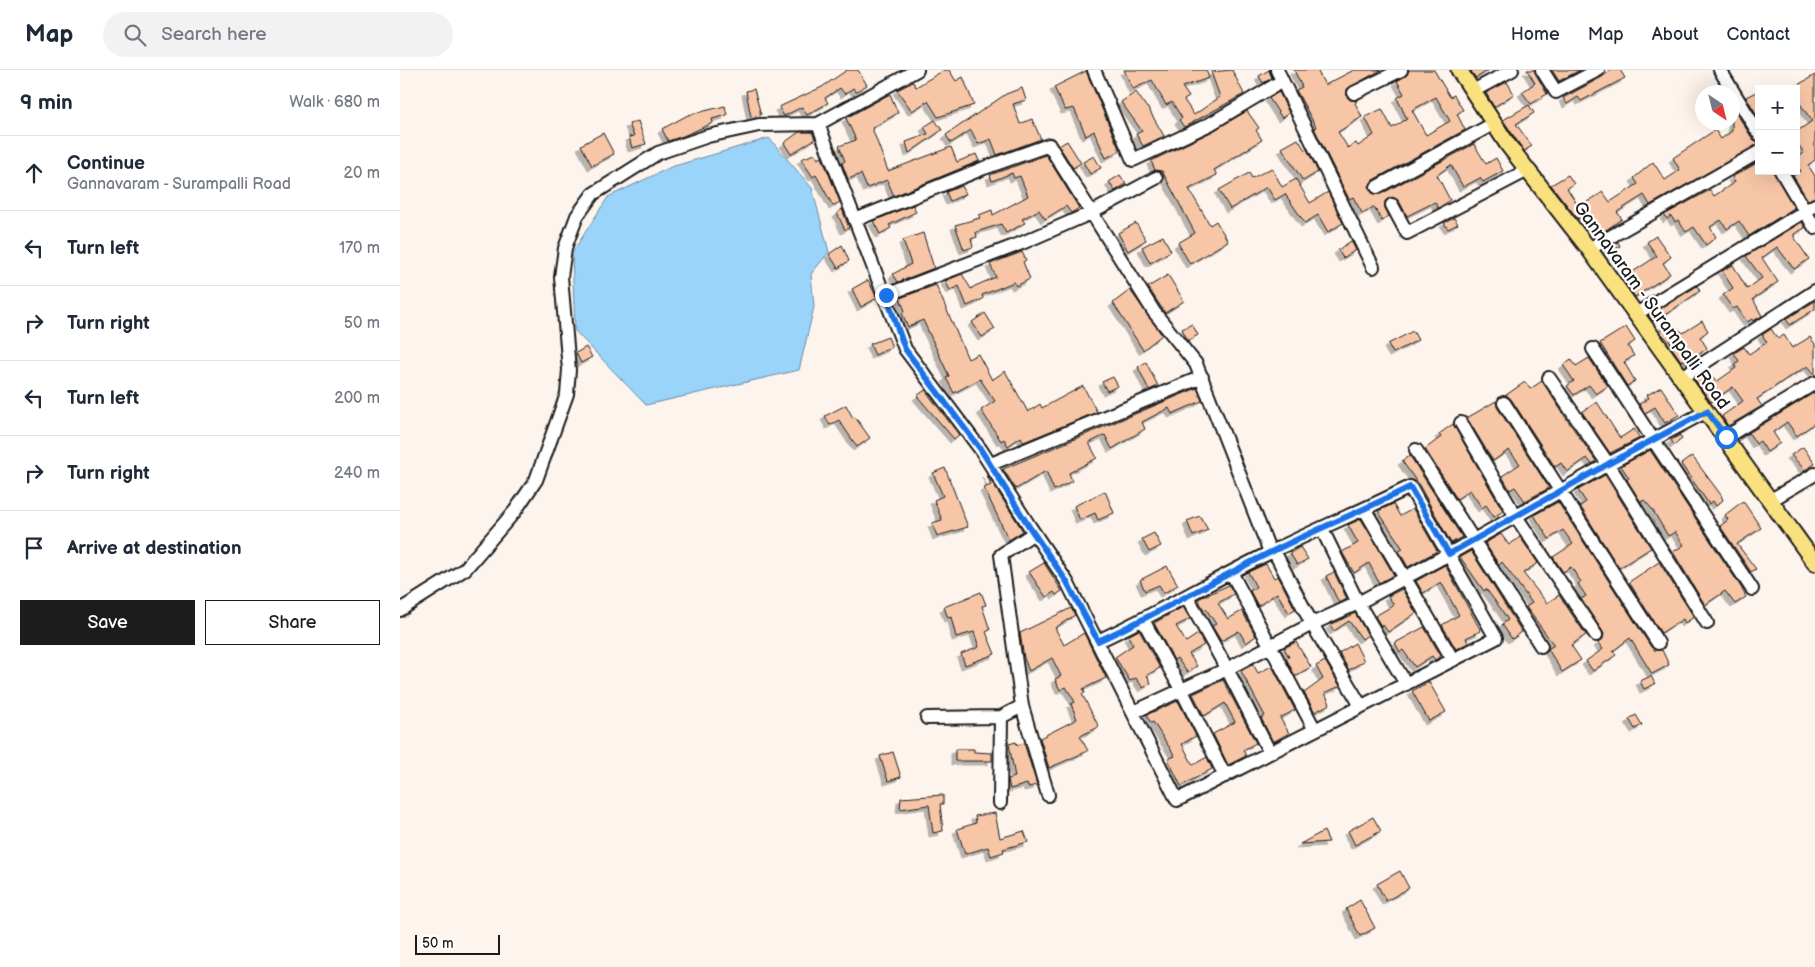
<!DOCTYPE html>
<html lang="en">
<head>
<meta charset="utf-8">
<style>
	body { margin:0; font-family:"Balsamiq Sans",sans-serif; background:#f2f2f3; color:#1f2937 }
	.controls { position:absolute; right:15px; top:15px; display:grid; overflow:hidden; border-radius:0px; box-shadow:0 5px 20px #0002 }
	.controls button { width:45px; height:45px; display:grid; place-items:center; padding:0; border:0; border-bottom:1px solid #e0e1e3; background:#fff; color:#1f2937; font:25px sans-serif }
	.compass { position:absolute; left:1295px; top:15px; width:45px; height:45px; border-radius:50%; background:#fff; box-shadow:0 5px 20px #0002; rotate:145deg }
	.scale { position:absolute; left:15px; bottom:12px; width:85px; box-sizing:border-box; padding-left:5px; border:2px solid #1c1c1c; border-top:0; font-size:14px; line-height:18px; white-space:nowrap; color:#1c1c1c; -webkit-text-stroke:4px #fff; paint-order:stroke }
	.stop { position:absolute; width:15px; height:15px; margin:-11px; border:4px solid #1a73e8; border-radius:50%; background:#fff }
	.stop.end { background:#1a73e8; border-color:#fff; box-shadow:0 1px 5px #0008 }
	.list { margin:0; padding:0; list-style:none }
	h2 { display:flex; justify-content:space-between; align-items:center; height:65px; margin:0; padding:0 20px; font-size:21px }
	h2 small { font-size:16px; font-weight:400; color:#747a83 }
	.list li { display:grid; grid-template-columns:32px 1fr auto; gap:15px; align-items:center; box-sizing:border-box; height:75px; padding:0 20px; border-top:1px solid #e0e1e3 }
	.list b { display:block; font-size:19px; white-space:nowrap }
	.list p { margin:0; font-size:16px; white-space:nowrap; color:#747a83 }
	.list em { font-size:16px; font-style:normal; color:#747a83 }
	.actions { display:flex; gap:10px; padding:15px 20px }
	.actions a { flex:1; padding:11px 0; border:1px solid #1c1c1c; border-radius:0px; text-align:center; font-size:18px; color:#1c1c1c }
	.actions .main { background:#1c1c1c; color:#fff }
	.icon { flex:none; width:28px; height:28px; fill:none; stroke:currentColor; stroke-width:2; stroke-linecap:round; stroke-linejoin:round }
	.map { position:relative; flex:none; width:1415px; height:897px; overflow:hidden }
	header { display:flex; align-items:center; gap:30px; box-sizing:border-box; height:70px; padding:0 25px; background:#fff; border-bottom:1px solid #e0e1e3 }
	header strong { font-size:24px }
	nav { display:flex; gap:28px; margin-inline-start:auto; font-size:18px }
	.search { width:350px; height:45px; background:#f2f2f3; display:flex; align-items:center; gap:12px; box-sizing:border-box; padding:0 18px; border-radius:28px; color:#747a83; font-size:19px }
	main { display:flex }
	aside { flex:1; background:#fff }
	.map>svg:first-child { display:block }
</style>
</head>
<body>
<header>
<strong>Map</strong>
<div class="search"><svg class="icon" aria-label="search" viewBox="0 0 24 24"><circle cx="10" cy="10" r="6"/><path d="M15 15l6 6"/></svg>Search here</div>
<nav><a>Home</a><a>Map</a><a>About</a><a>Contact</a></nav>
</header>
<main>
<aside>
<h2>9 min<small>Walk · 680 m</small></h2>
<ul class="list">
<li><svg class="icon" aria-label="ahead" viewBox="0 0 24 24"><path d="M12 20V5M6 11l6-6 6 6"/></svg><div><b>Continue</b><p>Gannavaram - Surampalli Road</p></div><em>20 m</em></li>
<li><svg class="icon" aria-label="left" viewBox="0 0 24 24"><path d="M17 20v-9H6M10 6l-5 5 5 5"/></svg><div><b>Turn left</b></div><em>170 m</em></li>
<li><svg class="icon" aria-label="right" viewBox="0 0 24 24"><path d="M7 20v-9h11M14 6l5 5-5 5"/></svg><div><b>Turn right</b></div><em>50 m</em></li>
<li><svg class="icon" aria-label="left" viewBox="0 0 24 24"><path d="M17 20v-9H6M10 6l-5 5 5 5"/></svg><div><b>Turn left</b></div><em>200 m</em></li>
<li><svg class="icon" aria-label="right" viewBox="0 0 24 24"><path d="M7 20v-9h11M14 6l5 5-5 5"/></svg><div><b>Turn right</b></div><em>240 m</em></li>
<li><svg class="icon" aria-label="arrive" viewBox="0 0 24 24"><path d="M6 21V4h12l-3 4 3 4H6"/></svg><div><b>Arrive at destination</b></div></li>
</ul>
<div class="actions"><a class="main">Save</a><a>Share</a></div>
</aside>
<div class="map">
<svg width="1415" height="897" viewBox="0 0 1415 897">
	<defs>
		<filter id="shadow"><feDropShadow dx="-4" dy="4" stdDeviation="0" flood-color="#0004"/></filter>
	</defs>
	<rect width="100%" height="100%" fill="#fdf4ed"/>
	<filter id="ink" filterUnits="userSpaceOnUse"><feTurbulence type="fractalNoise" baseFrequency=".02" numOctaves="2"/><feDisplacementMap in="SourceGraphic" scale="10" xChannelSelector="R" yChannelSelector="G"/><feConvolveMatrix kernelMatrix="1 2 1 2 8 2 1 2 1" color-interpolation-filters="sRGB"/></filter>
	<g filter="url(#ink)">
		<path fill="#9ad4fa" stroke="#688aa1" d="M369,68L412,118L429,182L411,204L414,237L399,300L246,335L175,261L172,183L208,127L271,97Z"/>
		<path fill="#f7c6a6" stroke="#1c1c1c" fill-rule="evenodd" filter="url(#shadow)" d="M447,0H458L467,15L456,22L453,18L445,24L440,18L425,28L428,33L407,45L402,37L384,46L379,37L422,17Z
			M544,0H549L556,11L563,7L574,35L538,47L528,31L512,41L497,20L513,12L516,17Z
			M724,0H806L809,8L782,17L789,27L784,30L794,45L820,27L811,2L832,0L844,24L784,57L779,50L782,48L772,32L766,35L752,10L733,19Z
			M869,0L872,8L863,13L859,6Z
			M894,0H917L925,15L954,0H981L947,19V27L950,30L957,31L955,33L962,47L938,62L948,78L956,73L958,76L974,65L965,47L982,39L992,58L1007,49L997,28L1004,24L997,11L1007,5L1009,0H1034L1050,27L1054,25L1063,40L1057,44L1065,60L973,110L969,117L973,124H981L1074,74L1086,94L1096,88L1103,101L1083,112L1080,108L1063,117L1051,95L1037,105L1050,130L1046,133L1038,138L1035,132L1007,146L999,131L992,127L985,131V138L989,146L982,151L974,137L962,143L953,127L949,129L914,58L916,57L896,20L902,17ZM1036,27L1050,51L1026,65L1012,40Z
			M1070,0H1089L1076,8Z
			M1127,0H1134L1147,24L1131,34L1122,22L1135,13Z
			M1152,0H1180L1159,11Z
			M1211,0H1220L1225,8L1181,31L1178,27L1167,34L1163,28L1202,7Z
			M686,1L720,81L706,88L694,61L686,66L674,38L665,40L654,17Z
			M1415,5V90L1408,95L1415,106V127L1408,130L1393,106L1401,101L1396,95V89L1404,83L1396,71V62L1412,51L1396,28V16Z
			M1107,12L1114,24L1094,37L1086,23Z
			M622,18L626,30L613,34L620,54L632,49L641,69L597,85L591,69L578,74L571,60L551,73L546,65L606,24Z
			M354,19L361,45L351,47L346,21Z
			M736,22L747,38H748L764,66L743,76L736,64L742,61L721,32Z
			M879,22L889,43L882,48L869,28Z
			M1356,22L1359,26V48L1346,27Z
			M490,24L498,43L472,58L488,101L551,77L557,92L576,84L579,91L494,126L487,110L467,118L461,104L448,109L442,93L445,91L439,76L456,70L446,48Z
			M1129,35L1134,43L1116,54L1132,76L1124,81L1103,50Z
			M325,36L327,45L312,49L313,53L283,66L268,71L262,59L288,45Z
			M1332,36L1352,68L1359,74L1250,135L1244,125L1217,142L1222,149L1200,164L1186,144L1178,149L1151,115L1168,105L1174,114L1167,118L1179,137L1203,122L1210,132L1238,114L1234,108L1253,92L1265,110L1280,100L1273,88L1315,60L1321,69L1332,61Z
			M847,41L859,58L856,60L862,70L814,100L817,105L789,119L810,155L816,151L828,171L790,194L778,173L795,163L762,101L755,100L751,91L813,61Z
			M535,50L542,60L509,83L506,72L528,64L524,57Z
			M238,51L246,74L232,78L229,67L234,66L229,54Z
			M399,62H412L415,69L391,84L384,73Z
			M203,63L214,84L192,96L181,75Z
			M898,69L905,80L907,79L918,102L903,111L882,78Z
			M667,71L681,93L673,98L659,76Z
			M415,84L418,89L422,87L440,132L433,136L416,105L413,107L401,89Z
			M646,85L679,138L671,143L666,136L645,149L639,140L622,149L625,153L606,163L601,154L576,162L577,167L571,169L573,177L564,180L555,155L580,148L579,145L592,140L593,145L628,126L620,106L614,108L612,103L592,111L590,105Z
			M694,86L701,98L690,104L683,92Z
			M1359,92V101H1373L1394,138L1349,166L1339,151L1327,159L1321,150L1310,157L1316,167L1306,175L1294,157L1286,162L1278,150L1275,152L1271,146L1267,149L1264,145L1310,120L1314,126L1335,112L1332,107Z
			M872,98L882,117L896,109L910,133L928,122L943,153L928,162L918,145L905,153L885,124L875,130L867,117L830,139L819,120L849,103L852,108Z
			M720,105L726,114L715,121L709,112Z
			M562,116L566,124L550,131L546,122Z
			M513,135L516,142L489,155L491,158L480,164L473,151Z
			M442,139L449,158L445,160L437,143Z
			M1054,148L1058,154L1048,159L1044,153Z
			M1402,152L1405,158L1394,164V167L1409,189L1394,199L1377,177L1362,188L1378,212L1353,229L1362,246L1353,251L1352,249L1347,252L1337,237L1333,239L1323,225L1333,218L1322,201L1333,195L1347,219L1362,208L1346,186Z
			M736,153L746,170L728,181L718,163Z
			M523,163L534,198L498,212L493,204L511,194L503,170Z
			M763,166L771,181L750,193L742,177Z
			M1256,166L1271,187L1263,193L1270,204L1235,227L1222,209L1257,186L1247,172Z
			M951,171L956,180L943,188L938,180Z
			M1218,172L1220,176L1208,182L1206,179Z
			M442,175L449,191L438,198L429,184Z
			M622,182L626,190L623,192L630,209L616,216L614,212L582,225L583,229L567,236L559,216L550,220L545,211L562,204L571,219L575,216L596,207L590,194Z
			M768,205L784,231L765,243L748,217Z
			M468,210L477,228L461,237L452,219Z
			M536,215L568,289L578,284L592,310L605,301L628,342L640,334L642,338L683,316L697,342L624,372L621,367L608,376L604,369L601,371L581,340L595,331L580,309L554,323L546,308L549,306L523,250L508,257L502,243L505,241L500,228Z
			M1297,216L1300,221L1268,243L1253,251L1249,246Z
			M730,220L762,265L743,280L713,233Z
			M1415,231V239L1390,255L1386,249Z
			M585,243L595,259L582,267L572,252Z
			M1266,249L1283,263L1302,251L1308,261L1300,267L1307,278L1287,294L1283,289L1281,291L1270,275L1272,274L1261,263Z
			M792,254L798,265L788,271L782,259Z
			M1226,257L1235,271L1228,276L1234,286L1224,292L1235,311L1227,316L1200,273Z
			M1371,259L1378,269L1384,265L1392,278L1410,267L1415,274V305L1408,296L1389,307L1357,329L1362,336L1328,356L1322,346L1343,331L1333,317L1311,332L1295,310L1296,308L1308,300L1316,312L1336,298L1334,294L1339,291L1334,283L1344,277L1349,284L1367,272L1362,265Z
			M1013,261L1018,270L993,283L988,274Z
			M488,267L492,277L475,285L470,274Z
			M186,277L192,287L181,293L176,283Z
			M1189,288L1208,316L1196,324L1189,315L1174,325L1167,316L1174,311L1163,295L1171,289L1176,296Z
			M746,292L758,316L749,320L738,297Z
			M713,307L718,316L707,321L702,312Z
			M1142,311L1168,351L1196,391L1192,394L1187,388L1167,402L1161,393L1155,397L1111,329L1106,325L1125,312L1130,319Z
			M1261,317L1279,345L1265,353L1255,337L1245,343L1239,334L1249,328L1247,325Z
			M797,318L802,331L772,344L769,338L742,352L745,359L712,379L705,365L689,373L697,388L669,403L672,411L654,420L646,401L616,419L603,399Z
			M525,320L559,365L554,369L517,326Z
			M1415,322V353L1397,366L1387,352L1373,362L1380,373L1367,382L1360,371L1356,374L1349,363L1339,369Z
			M1096,331L1097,337L1149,418L1125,431L1115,417L1110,420L1102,406L1120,394L1109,380L1093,391L1067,348Z
			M1197,332L1220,368L1234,359L1240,368L1210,383L1182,342Z
			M446,335L453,348L455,347L470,368L457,377L439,350L430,355L425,346Z
			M1053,354L1103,441L1094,447L1086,435L1082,438L1070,420L1057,429L1025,379L1041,367L1039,364Z
			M1280,365L1282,369L1274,375L1271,370Z
			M1403,377L1415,394L1405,400L1391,385Z
			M1250,380L1341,517L1346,527L1335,534L1325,521L1305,535L1273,482L1284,475L1275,462L1268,466L1252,439L1244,430L1241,432L1227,410L1229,408L1221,396Z
			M1010,386L1062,467L1051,473L1019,415L1002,391Z
			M1292,386L1321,425L1323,430L1316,436L1313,431L1309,434L1281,394Z
			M545,398L568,457L537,466L532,453L542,450L534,430L543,426L533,403Z
			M586,403L623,461L609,470L584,418L591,415Z
			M1205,405L1251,478L1219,498L1180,436L1186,432L1178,420Z
			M705,421L714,443L698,450L695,443L680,450L674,436Z
			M1343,431L1361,458L1337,474L1356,499L1351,502L1320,456L1328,450L1325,445Z
			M1158,432L1251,577L1255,580H1262L1269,595L1252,604L1230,568L1213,581L1216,585L1193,601L1186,591L1203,579L1198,573L1203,569L1204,564L1181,529L1186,526L1178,514L1181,512L1171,497L1163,502L1153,487L1173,474L1163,460L1149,469L1134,445Z
			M993,434L1000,446L1013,439L1037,481L1008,497L999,481L1003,479L978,441Z
			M800,446L808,460L793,466L787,451Z
			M961,449L994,505L979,513L969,493L954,503L942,482L958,473L948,455Z
			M754,463L761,476L749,482L742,469Z
			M1101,464L1109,475L1120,467L1138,493L1123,503L1147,533L1159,525L1186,565L1171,575L1181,590L1162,602L1148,579L1154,575L1126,537L1132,533L1102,492L1099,495L1085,473Z
			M900,477L908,489L897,495L890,483Z
			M1071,481L1122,562L1112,569L1102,554L1108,550L1101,539L1086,519L1084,521L1060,487Z
			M1259,492L1294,547L1285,553L1283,549L1261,563L1229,512Z
			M644,493L662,521L656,525L654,522L646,527L629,502Z
			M866,494L874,508L878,506L895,539L889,543L877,523L858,536L850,521L856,517L848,502Z
			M1045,495L1081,561L1066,568L1068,573L1056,579L1042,555L1059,545L1041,512L1023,523L1016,511Z
			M767,496L778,515L764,523L759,515L745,521L740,510Z
			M934,502L947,529L939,533L926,506Z
			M829,515L834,524L818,533L828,549L842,541L856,566L846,573L839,561L821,571L812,556L816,554L806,539L804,540L798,529Z
			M1002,519L1016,543L988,562L983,555L981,556L975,546L994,535L988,526Z
			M581,522L586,535L582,536L590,560L586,562L595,584L565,595L561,584L579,577L574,562L556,567L551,547L548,548L544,537Z
			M783,537L790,549L776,556L786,572L798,564L804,575L789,584L797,596L787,602L777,588L774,590L754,553Z
			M671,538L675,545L655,558L664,575L684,563L706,608L683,619L685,623L682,624L699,657L680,666L688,681L649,698L640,668L677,649L671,634L675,632L666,617L660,620L655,609L661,606L652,588L629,601L624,588L620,563Z
			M955,543L968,565L962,569L949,551L934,561L930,555Z
			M1024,557L1041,586L1035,590L1032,586L1015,597L1003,580L1000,582L995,573Z
			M739,560L760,598L747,605L751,613L743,618L736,608L730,611L715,587L733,575L728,566Z
			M896,572L911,597L895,606L886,588L889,587L884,578Z
			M955,573L964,591L949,600L939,583Z
			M925,591L940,616L925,623L930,634L915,642L904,623L923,609L916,596Z
			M853,594L858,603L872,596L895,640L880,648L889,663L873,672L861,648L865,646L841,601Z
			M1251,606L1255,614L1244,619L1240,611Z
			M823,610L856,673L843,680L846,686L828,695L813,664L835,652L825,633L804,646L793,624Z
			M1029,612L1046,642L1029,651L1012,621Z
			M778,631L796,666L782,674L793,695L807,687L812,699L781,716L768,689L775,686L753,652L751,653L746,645Z
			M1236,645L1242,655L1235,659L1229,649Z
			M616,672L617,675L624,673L637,715L628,717L627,714L610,719L608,709L615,707L609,674Z
			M555,679H574V682L592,683V691H555Z
			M493,682L501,707L488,711L480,686Z
			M543,725V734H540L543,761L533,763L529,735L500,739L501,728Z
			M595,743L600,768L624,761L628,772L603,779L604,782L591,786L588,777L565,784L557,759L576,753L575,746Z
			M973,747L981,761L955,775L948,761Z
			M924,761L929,772L900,774Z
			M1000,801L1009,818L986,831L977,814Z
			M960,830L975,858L960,866L946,839Z"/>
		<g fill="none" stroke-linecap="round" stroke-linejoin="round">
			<g stroke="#1c1c1c" stroke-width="16">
				<path id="minor" d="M694,0L733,90L810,54L882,11
					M877,0L973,197
					M1142,0L1156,22L1198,0
					M1320,0L1359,64
					M1073,21L1112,0
					M954,23L1001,0
					M418,54L505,279L581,380L630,457L667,512L777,730L1096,568L1010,417C964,440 917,459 871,482C813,510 757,544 698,571
					M1381,101L1415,158
					M977,117L1093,54
					M992,135L1007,163L1128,100
					M455,150L584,98L649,75L754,242L796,294L870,482
					M1189,179L1359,82
					M486,225L622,173L691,143L756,108
					M1236,244L1415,135
					M1193,279L1352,519
					M1282,307L1415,221
					M1149,308L1208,394L1307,553
					M1104,333L1258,573
					M1061,353L1115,445L1196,565
					M1326,367L1415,313
					M1016,380L1141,576
					M591,394L802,307
					M1371,430L1415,404
					M965,440L1053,590
					M922,459L958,533L1006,614
					M634,463L601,485L622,636L648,725
					M874,481L912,554L961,636
					M832,504L915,660
					M787,527L827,599L870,683
					M0,540L65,499L115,441L136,410L167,324L169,300L161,207L165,178L177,146L193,124L258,83L308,66L359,55L418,54L517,0
					M743,550L782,621L825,706
					M734,642L827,599L912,554L958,533L1049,484L1208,394L1307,341
					M527,648L601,647L622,636
					M600,733L601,647"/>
			</g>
			<g stroke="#1c1c1c" stroke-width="19">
				<path id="major" d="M1059,0L1108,75L1189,179L1415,493"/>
			</g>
			<use href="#minor" stroke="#fff" stroke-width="12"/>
			<use href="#major" stroke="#fae180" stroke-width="15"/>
		</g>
	</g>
	<g fill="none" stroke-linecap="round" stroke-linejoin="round" filter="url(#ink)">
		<path stroke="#1a73e8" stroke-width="6" d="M486,225L505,279L581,380L630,458L667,512L698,571C757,544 813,511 871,482C917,459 964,440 1010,417L1049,484L1208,394L1307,341L1326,367"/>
	</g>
	<g text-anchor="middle" stroke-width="4.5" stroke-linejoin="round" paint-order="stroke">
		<g font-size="18" fill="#1c1c1c" stroke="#fff">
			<text transform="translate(1252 235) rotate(54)" y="6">Gannavaram - Surampalli Road</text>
		</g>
	</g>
</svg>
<div class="controls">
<button>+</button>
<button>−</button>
</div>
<svg class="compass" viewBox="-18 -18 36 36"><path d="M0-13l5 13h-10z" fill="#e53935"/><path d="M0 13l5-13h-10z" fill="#747a83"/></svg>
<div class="scale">50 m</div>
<div class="stop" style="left:1326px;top:367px"></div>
<div class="stop end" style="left:486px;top:225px"></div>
</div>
</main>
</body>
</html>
